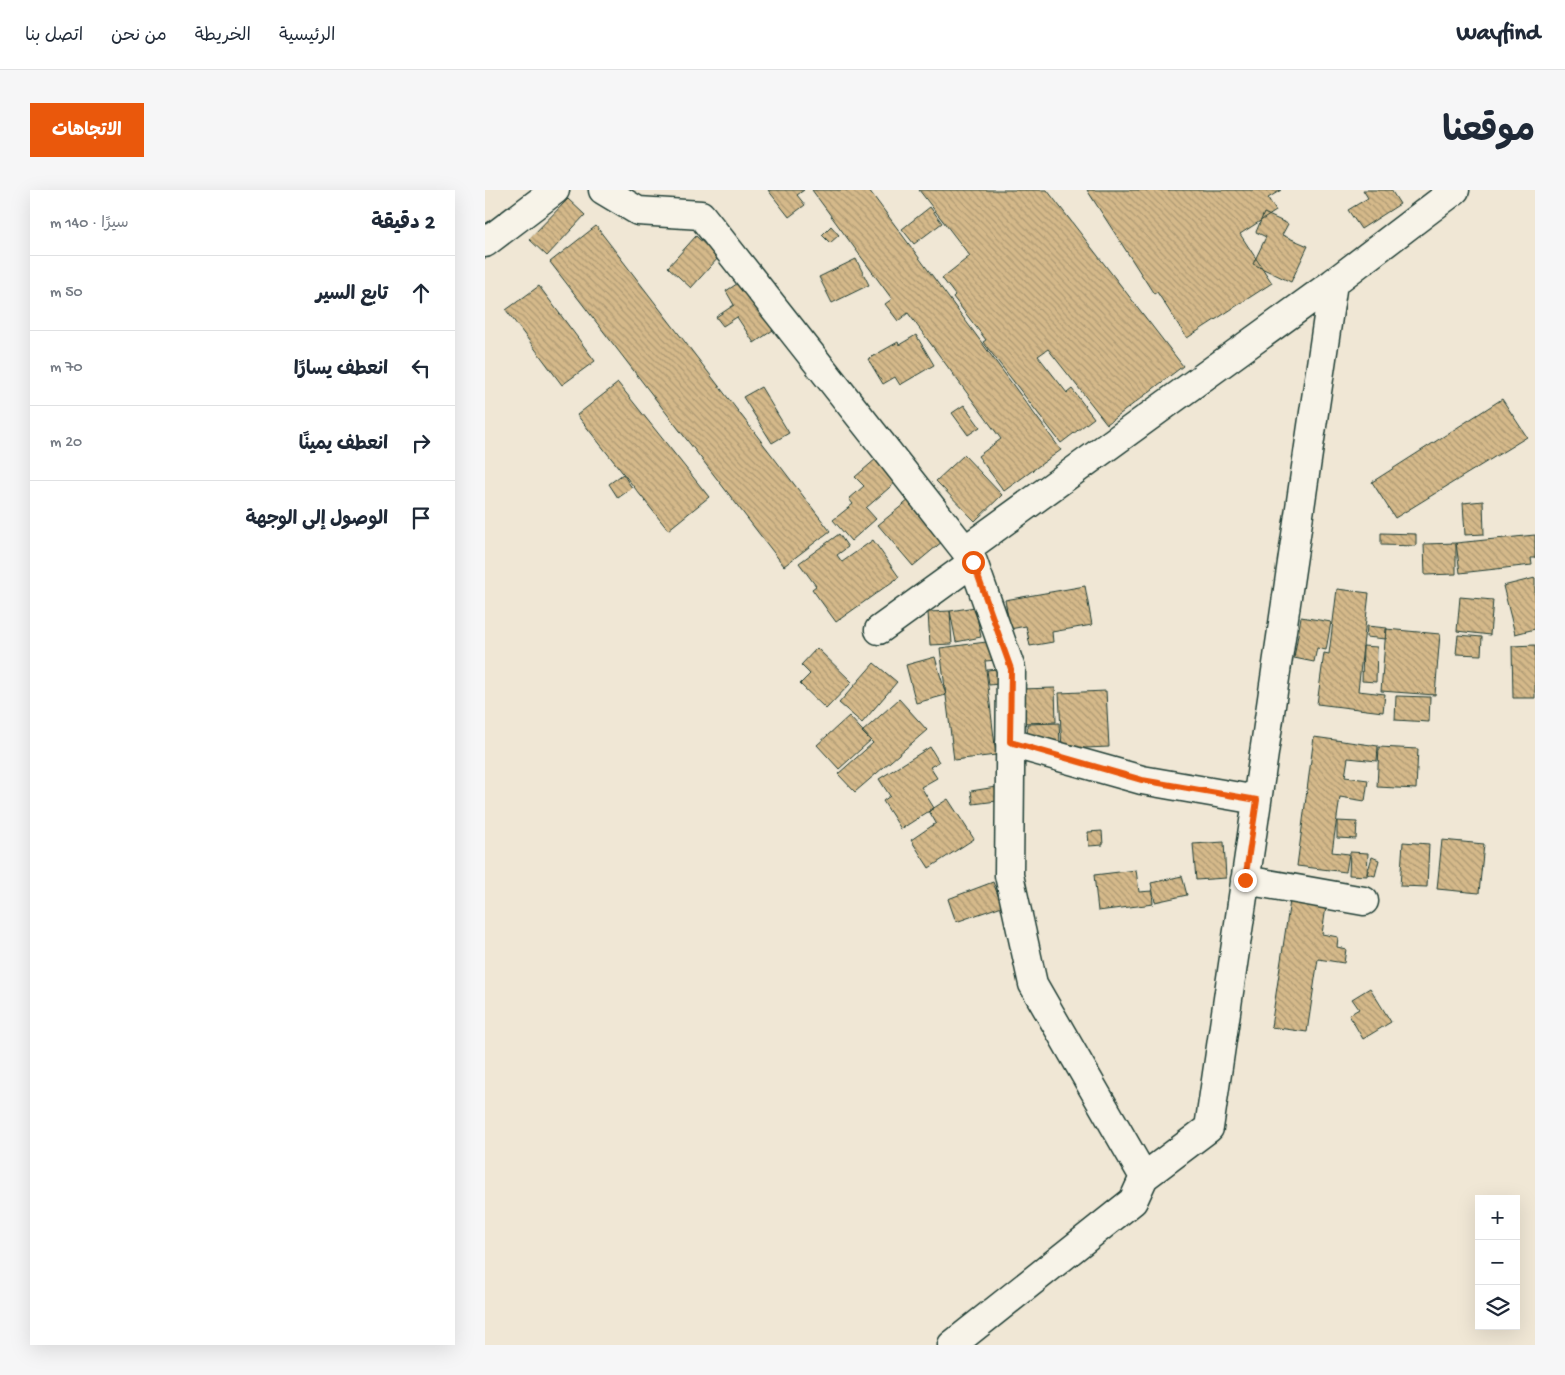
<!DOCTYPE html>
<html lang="ar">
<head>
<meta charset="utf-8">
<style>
	body { margin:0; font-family:"Gochi Hand","Playpen Sans Arabic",sans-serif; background:#f6f6f7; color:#1f2937; direction:rtl }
	.controls { position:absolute; right:15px; bottom:15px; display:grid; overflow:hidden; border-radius:0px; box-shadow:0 5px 20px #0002 }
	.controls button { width:45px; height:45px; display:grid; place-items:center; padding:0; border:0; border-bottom:1px solid #e0e1e3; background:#fff; color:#1f2937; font:25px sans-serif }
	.stop { position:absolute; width:15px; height:15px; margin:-11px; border:4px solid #ea580c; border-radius:50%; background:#fff }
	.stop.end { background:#ea580c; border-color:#fff; box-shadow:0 1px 5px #0008 }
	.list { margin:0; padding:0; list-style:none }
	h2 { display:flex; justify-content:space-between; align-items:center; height:65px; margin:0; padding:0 20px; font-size:21px }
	h2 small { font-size:16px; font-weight:400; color:#747a83 }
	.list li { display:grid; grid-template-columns:32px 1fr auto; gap:15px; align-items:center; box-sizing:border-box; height:75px; padding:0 20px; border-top:1px solid #e0e1e3 }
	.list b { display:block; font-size:19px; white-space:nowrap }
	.list em { font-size:16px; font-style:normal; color:#747a83 }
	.icon { flex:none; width:28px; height:28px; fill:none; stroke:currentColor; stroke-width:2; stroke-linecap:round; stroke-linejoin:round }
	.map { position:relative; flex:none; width:1050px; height:1155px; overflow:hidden; direction:ltr; border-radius:0px }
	header { display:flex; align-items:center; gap:30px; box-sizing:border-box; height:70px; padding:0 25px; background:#fff; border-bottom:1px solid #e0e1e3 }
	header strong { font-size:24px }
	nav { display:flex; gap:28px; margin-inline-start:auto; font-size:18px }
	.intro { display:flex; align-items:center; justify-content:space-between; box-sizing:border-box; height:120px; padding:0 30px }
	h1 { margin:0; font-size:35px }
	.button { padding:12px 22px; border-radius:0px; background:#ea580c; color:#fff; font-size:18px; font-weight:700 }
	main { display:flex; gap:30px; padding:0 30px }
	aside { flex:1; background:#fff; border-radius:0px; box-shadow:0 5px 20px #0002 }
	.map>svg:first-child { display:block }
</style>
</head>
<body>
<header>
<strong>Wayfind</strong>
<nav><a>الرئيسية</a><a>الخريطة</a><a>من نحن</a><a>اتصل بنا</a></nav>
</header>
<div class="intro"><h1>موقعنا</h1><a class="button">الاتجاهات</a></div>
<main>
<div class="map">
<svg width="1050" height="1155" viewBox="0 0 1050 1155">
	<defs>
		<pattern id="building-back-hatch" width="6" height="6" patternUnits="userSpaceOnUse" patternTransform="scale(1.25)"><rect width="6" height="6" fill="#d5b98a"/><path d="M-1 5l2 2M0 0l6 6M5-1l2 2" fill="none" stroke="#ac9872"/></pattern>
	</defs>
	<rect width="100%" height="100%" fill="#f0e7d5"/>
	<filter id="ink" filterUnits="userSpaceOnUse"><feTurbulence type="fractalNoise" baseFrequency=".02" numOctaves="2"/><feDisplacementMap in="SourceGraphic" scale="10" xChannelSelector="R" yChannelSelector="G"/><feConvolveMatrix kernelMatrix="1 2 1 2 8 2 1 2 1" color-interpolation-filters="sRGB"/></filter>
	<g filter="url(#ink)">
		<path fill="url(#building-back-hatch)" stroke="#1f3d34" d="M283,0H319L312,5L320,15L304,27Z
			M327,0H384L576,260L519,301L493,266L516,249L423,123L413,131L400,114L407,109Z
			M434,0H562L698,176L622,234L563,159L553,166L582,203L587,199L609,228L576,253L498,152L501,150L468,107L470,105L457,88L485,66Z
			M602,0H796L783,8L791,21L755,44L787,93L702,148L672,102L669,104Z
			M878,0H906L915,14L876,39L863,20L883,8Z
			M83,9L100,25L62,66L44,49Z
			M445,17L457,33L429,54L417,39Z
			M779,23L803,34L797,45L823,56L806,92L768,74L781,47L771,42Z
			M111,36L345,341L299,376L65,72Z
			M346,36L354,45L345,53L337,45Z
			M211,46L234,67L206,98L183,77Z
			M371,69L384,95L347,113L334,87Z
			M261,88L294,136L269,153L252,127L238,136L231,127L249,115L241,101Z
			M54,96L110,171L77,195L21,120Z
			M431,145L449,175L415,195L410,187L398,194L383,169L413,152L414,155Z
			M133,193L224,307L183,340L92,225Z
			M276,197L304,243L287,253L258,207Z
			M1017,209L1042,247L910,328L887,292Z
			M479,215L495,237L483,245L467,223Z
			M479,265L517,305L490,331L451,291Z
			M392,268L412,291L381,318L391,329L366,351L348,330L368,314L364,309L379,296L370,287Z
			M138,284L147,298L133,308L124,294Z
			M424,310L458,351L428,376L393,335Z
			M998,311L999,344L980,345L978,313Z
			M896,343L931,344V356L896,355Z
			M354,344L363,357L352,365L357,372L388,350L414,387L351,432L327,399L331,396L314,373Z
			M1050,345V368H1046L1047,375L975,383L971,353Z
			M971,353V384L940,385L939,354Z
			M1050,388V439L1030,444L1018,396Z
			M600,396L607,435L567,442L568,452L545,456L541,436L525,439L520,410Z
			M852,399L884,403L873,501L900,504L898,522L832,514L839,463L844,464Z
			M975,407L1008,410L1005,445L972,441Z
			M490,417L496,447L471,452L465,421Z
			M465,421L467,454L445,455L443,422Z
			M816,427L846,432L841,460L832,458L829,472L809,468Z
			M882,436L902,438L901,449L881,447Z
			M901,439L955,444L950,505L896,501Z
			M973,445L997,447L996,465L971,464Z
			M509,451L512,470L500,471L511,565L469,570L455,458Z
			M1050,455V508H1028L1027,456Z
			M878,456L892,457L891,492L877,491Z
			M332,458L367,492L341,519L315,494L325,484L316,475Z
			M450,467L461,505L431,513L421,475Z
			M389,473L412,492L377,533L354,513Z
			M513,479L514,494L504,495L502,480Z
			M570,498L571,532L537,533L535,499Z
			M621,501L624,557L577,559L574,503Z
			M911,506L945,507L944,532L910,530Z
			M414,509L442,540L370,602L353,584L388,553L377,542Z
			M364,526L386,550L354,579L332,555Z
			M574,533L575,554L543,555L542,534Z
			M829,547L893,556L892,571L863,568L860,587L883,590L880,611L855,607L847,662L864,664L861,682L812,676Z
			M445,557L454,572L445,577L452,588L436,597L449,618L416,639L398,611L405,606L394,589Z
			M894,557L933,559L931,599L892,597Z
			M511,597L512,611L488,614L486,601Z
			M463,609L489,649L444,678L426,650L451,633L444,621Z
			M852,631L872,632L871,649L852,648Z
			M617,641L618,655L604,656L603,642Z
			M957,650L999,654L994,703L952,699Z
			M739,652L741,688L711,690L708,654Z
			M918,652L944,654L942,697L915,696Z
			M865,662L883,663L882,686L864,685Z
			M887,667L894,670L890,686L882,684Z
			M651,680L654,702L667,701L668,714L613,721L609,685Z
			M697,686L702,705L670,712L666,693Z
			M508,692L517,716L471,732L463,709Z
			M806,704L842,710L837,744L853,747L852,757L861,759L859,773L833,769L822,842L786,837Z
			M885,798L906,832L878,849L864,825L874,819L867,809Z"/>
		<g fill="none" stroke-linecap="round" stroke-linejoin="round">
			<g stroke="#1f3d34" stroke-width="31">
				<path id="minor" d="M118,0L153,21L216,25L480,360L848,93L970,0
					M0,53L70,0
					M480,360L488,372L526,479L524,685L548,794L659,987L724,938L848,93
					M394,440L488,372
					M525,553L657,590L772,610
					M760,690L879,711
					M467,1155L648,1011L659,987"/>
			</g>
			<use href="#minor" stroke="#f7f3e8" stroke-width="28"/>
		</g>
	</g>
	<g fill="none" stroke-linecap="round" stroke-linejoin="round" filter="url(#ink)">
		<path stroke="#ea580c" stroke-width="6" d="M488,372L526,479L525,552L657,590L772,610L760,690"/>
	</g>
</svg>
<div class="controls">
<button>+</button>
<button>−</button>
<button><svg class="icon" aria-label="layers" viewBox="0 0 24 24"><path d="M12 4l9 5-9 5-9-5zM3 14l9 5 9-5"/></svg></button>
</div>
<div class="stop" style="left:488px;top:372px"></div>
<div class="stop end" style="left:760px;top:690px"></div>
</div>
<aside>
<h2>2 دقيقة<small>سيرًا · 140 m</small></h2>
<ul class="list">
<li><svg class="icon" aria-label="ahead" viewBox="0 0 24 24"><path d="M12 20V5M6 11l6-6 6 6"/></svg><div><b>تابع السير</b></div><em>50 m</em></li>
<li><svg class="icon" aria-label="left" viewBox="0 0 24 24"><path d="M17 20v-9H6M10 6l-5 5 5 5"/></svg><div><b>انعطف يسارًا</b></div><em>70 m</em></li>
<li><svg class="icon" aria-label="right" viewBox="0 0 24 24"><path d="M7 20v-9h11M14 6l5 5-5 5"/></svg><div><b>انعطف يمينًا</b></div><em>20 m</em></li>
<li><svg class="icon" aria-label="arrive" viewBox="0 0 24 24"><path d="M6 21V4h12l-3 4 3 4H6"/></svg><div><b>الوصول إلى الوجهة</b></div></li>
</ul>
</aside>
</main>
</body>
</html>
